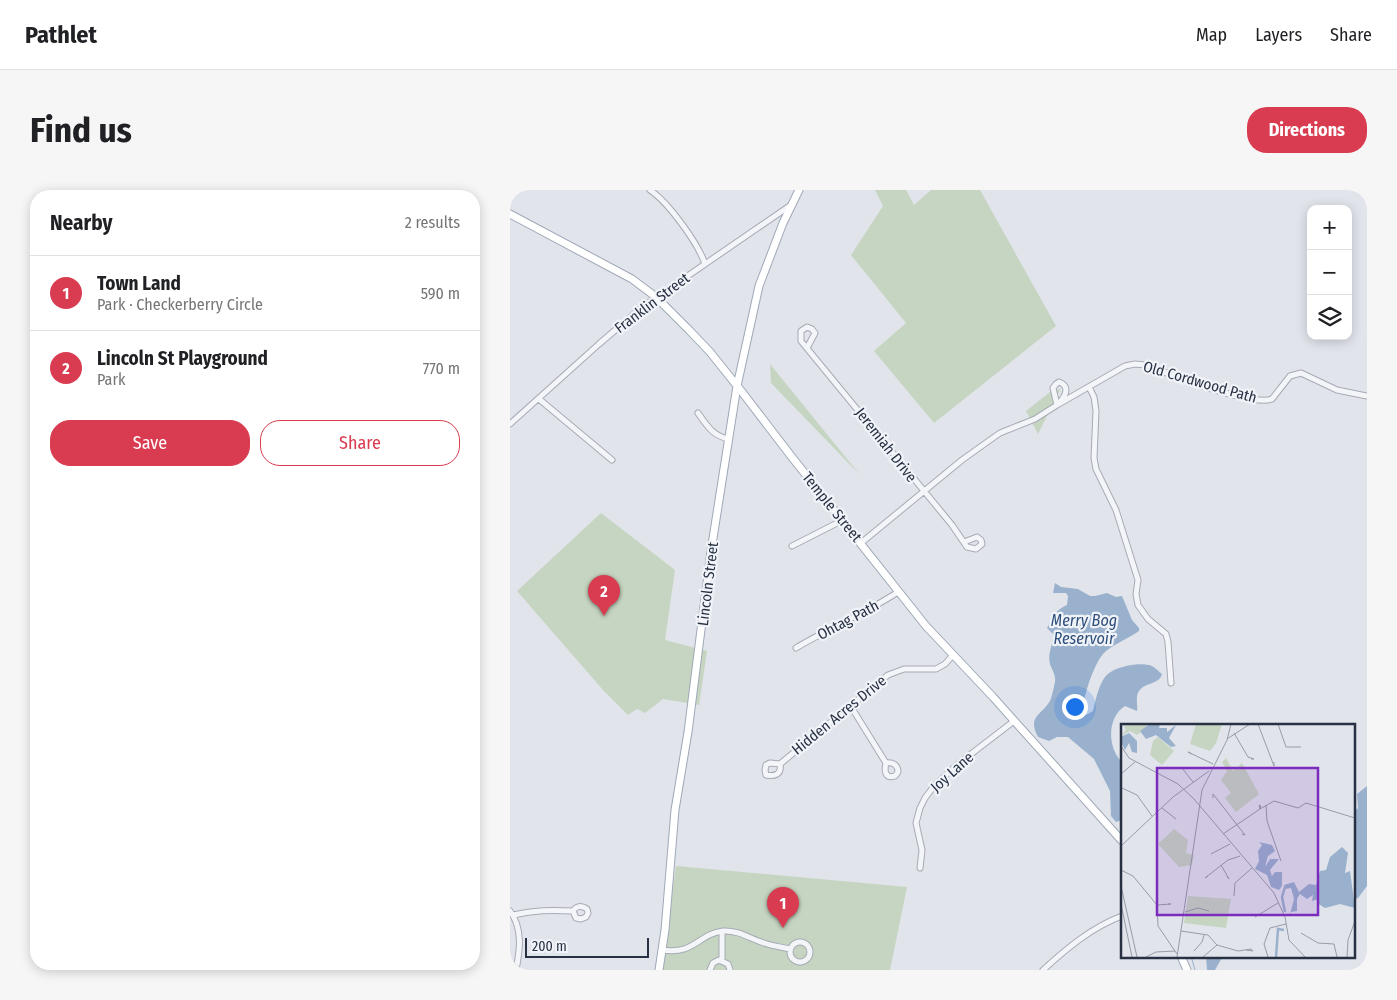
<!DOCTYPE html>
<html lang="en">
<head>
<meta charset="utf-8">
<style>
	body { margin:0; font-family:"Fira Sans Condensed",sans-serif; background:#f6f6f6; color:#202124 }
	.controls { position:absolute; right:15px; top:15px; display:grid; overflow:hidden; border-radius:10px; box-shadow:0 2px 12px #0003 }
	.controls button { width:45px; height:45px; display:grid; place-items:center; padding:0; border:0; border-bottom:1px solid #e0e0e0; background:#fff; color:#202124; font:25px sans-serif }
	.scale { position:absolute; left:15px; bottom:12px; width:124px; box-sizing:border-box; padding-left:5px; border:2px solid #283143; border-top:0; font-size:14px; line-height:18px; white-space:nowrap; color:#283143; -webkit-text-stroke:4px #f0f3f8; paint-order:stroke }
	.you { position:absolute; left:564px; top:516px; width:18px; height:18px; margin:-12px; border:4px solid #fff; border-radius:50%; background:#1a73e8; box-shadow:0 0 0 8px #1a73e833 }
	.badge { display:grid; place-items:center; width:32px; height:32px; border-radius:50%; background:#d93c50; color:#fff; font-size:16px; font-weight:700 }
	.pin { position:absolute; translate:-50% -41px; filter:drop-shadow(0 1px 2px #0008) }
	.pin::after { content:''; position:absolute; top:26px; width:18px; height:15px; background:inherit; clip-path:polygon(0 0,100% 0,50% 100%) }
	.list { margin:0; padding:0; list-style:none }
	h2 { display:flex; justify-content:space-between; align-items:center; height:65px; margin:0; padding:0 20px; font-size:21px }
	h2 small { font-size:16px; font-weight:400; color:#757577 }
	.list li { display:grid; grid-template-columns:32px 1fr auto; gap:15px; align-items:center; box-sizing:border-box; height:75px; padding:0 20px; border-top:1px solid #e0e0e0 }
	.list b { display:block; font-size:19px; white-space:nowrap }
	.list p { margin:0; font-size:16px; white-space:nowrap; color:#757577 }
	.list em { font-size:16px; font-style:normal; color:#757577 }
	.actions { display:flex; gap:10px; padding:15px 20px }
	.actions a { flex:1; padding:11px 0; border:1px solid #d93c50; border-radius:20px; text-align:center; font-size:18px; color:#d93c50 }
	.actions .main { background:#d93c50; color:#fff }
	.icon { flex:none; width:28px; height:28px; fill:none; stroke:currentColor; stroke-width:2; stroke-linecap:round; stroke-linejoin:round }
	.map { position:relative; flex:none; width:857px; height:780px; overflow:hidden; border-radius:20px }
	header { display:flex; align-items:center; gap:30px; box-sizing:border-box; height:70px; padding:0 25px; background:#fff; border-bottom:1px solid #e0e0e0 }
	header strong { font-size:24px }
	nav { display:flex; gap:28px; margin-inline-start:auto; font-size:18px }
	.intro { display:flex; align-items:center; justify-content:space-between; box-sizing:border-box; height:120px; padding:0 30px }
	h1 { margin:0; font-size:35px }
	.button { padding:12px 22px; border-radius:20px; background:#d93c50; color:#fff; font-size:18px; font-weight:700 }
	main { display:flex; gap:30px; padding:0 30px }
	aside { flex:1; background:#fff; border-radius:20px; box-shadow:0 2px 12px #0003 }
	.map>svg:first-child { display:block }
</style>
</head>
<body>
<header>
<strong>Pathlet</strong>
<nav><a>Map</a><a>Layers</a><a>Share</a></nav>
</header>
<div class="intro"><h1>Find us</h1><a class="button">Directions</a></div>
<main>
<aside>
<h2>Nearby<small>2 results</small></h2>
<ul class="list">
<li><span class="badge">1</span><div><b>Town Land</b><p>Park · Checkerberry Circle</p></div><em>590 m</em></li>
<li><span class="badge">2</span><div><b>Lincoln St Playground</b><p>Park</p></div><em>770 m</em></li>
</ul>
<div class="actions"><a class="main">Save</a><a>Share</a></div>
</aside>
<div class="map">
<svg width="857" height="780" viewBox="0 0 857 780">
	<rect width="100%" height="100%" fill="#e1e4eb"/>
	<path fill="#c6d5c1" d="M365,0H396L404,15L421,0H470L546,136L424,233L364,161L396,133L341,65L373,16Z
		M260,174L350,285L261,193Z
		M551,198L528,244L516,221L540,202L546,201Z
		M91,323L165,380L155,450L197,461L189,515L153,509L135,523L127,519L118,525L93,500L7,401Z
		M166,676L397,697L380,780H152Z"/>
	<path fill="#99b1cd" d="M545,393L551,397L568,399L580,406H585L597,403L606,407L612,406L622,430L629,438V441C619,448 600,456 593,464C584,474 570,513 574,526L583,521C586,509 588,497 595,487C602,477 627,472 639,475C644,476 648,481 652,484C649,495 635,492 629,501C625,506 628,515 627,521L615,516C597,527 597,558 612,572V630L606,632L601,626L600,601L584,569L558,547H547L539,551L528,547C517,526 531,526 540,511C542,506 544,497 545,492C546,485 542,480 540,474C537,462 544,454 543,444L537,438C543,427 545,420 557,415L558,406L556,403H543Z
		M857,596V696L848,708L843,710V623L848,618L847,604Z
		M696,766H713L705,780H697Z"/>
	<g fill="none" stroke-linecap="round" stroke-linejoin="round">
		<path stroke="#99b1cd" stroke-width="1" d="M681,766L685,780"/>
		<g stroke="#a6abb5" stroke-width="7">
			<path id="minor" d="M140,0C158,12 188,53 195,74
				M297,158L305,143L302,139L297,137L291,141V151L442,335L457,357L466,359L472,354L471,350L467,347L454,352
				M579,197L584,207L586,221L584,268L586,279L606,320L628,390L626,404L628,415L638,429L656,444L658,452L661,493
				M29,209L102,270
				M547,215L615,176L625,174L636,175C659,184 741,217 762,209L780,186L791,183L827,200L857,206
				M188,223C197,236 203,246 219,249
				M0,234L89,154L131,118L281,15
				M351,353L452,270L480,250L490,243L525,229L547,215L543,198L546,194L549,192C560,196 556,205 550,212
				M282,356L333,330
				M286,458C319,438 356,423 388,402
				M340,515L376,573C383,572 388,575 388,582L385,586C375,589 374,581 376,573
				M270,574L260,573L256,575L255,580L256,585C265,587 272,584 270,574L378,485L394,479H426L435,474L443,465
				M410,678L412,660L406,633L410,618L415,608L424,596L448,574L504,531
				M0,721C13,739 10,760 6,780
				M3,725C25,720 40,720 63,721L66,728L71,729L76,727L78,723L77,719C71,715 66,716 63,721
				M212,742V770
				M280 762a10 10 0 1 1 20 0a10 10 0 1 1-20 0Z
				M152,760C185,765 188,744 213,741C229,740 240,749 254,753C262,756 271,757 280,759
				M200,780L203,773L209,770L218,774L220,780
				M533,780C556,759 582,737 612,726"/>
		</g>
		<g stroke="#9fa8b7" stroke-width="9">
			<path id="major" d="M0,24L122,89L146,107L180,141L200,162L232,202L281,266L416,436L483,507L612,651
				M671,766L677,780
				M149,780L155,740L165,620L178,542L201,361L227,196L249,96L273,33L289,0"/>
		</g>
		<use href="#minor" stroke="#f4f5f8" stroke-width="5"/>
		<use href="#major" stroke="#fff" stroke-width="7"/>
	</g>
	<g text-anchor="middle" stroke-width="4.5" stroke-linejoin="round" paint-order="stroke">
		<g font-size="15" fill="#283143" stroke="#f0f3f8">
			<text transform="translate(142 113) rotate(-37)" y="5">Franklin Street</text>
			<text transform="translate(690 192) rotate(16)" y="5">Old Cordwood Path</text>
			<text transform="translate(376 255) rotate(52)" y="5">Jeremiah Drive</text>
			<text transform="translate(322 317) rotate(51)" y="5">Temple Street</text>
			<text transform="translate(198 394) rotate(-83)" y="5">Lincoln Street</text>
			<text transform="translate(338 430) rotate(-28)" y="5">Ohtag Path</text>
			<text transform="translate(329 525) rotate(-39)" y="5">Hidden Acres Drive</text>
			<text transform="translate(442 582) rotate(-42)" y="5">Joy Lane</text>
		</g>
		<g font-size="16" font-style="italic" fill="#2e4f7b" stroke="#f0f3f8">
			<text x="574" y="436">Merry Bog<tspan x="574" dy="18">Reservoir</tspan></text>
		</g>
	</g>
	<g transform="translate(611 534)">
		<rect width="234" height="234" fill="#e1e4eb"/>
		<path d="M2,0H31L16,11L9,7L0,12L5,6ZM75,0H101L95,19L89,27L69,20ZM37,13L53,27L41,41L29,31L32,17ZM105,34L112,47L121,39L138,70L115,88L104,74L110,69L100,56L106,47L101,38ZM53,105L67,116L65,129L73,131L71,141L58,143L37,120ZM67,172L110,175L105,204L63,199Z" fill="#c6d5c1"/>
		<path d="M29,0H39L38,4H46V8L55,1L48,14L55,22L50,23L35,11L25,15L19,7ZM8,9L16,17V29L11,28L8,19L4,26L0,18V13ZM138,118L151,121L154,127L147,132L144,143L149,135H158L149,146L151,152L154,148H161V162L158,166L150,163L146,151L134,145L138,137L137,127L141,121ZM221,123L227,129L224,149L229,147L234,184L219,180L204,184L196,179L198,175L191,177L192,171L186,175L179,170L176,175V187L170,188L168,194L173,175L170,164L164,165L163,161L173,158L178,168L188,160L195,161L199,147L205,146L209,133Z" fill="#99b1cd"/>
		<path fill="none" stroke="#99b1cd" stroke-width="2.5" d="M164,188L161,173L164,163M155,233L157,205L163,206"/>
		<path fill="none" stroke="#979ca8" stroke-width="1" d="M137,0L153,42V38M157,0L165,23H180M113,9L127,33L133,35H130M106,15L129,0M0,22L8,34L57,60L73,75L153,169L164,193L168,216L184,233M71,30L67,28L92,40M61,44L72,58M0,50L14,38M1,64L16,71L31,92M92,74V70L124,111L121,110M145,81L146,97L160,137M41,84L55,95M102,110L139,85L138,81L140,82L139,85L153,77L177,84L185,79L234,94M0,122L52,73L88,47M90,130L109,120M100,141L108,155L106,152M0,146L12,152L36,181L37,202L56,230M87,152L84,154L107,136L119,132M0,162L16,233M113,172L114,159L131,144M0,180L11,233M36,181L50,180H47M64,188L77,184L88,187M134,193L157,179M60,207L87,211L96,221M180,209L197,219L213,220L216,233M75,225L73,227L81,218L83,211M25,233L35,228L54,227M56,233L81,66L106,16L110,0M82,233L96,221L117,227L130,225L132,227L125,226M147,233L143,220L149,204L165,200M226,233L227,216L234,197"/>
		<path fill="#7b2cbf" fill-opacity="0.15" stroke="#7b2cbf" stroke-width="2.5" d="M36,44H197V191H36Z"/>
		<rect width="234" height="234" fill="none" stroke="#283143" stroke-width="2.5"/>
	</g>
</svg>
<div class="controls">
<button>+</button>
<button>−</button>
<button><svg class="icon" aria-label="layers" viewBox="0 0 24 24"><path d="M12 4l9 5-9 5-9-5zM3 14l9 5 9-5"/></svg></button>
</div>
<div class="scale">200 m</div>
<div class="you"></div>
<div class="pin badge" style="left:273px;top:738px">1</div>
<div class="pin badge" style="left:94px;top:426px">2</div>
</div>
</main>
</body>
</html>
